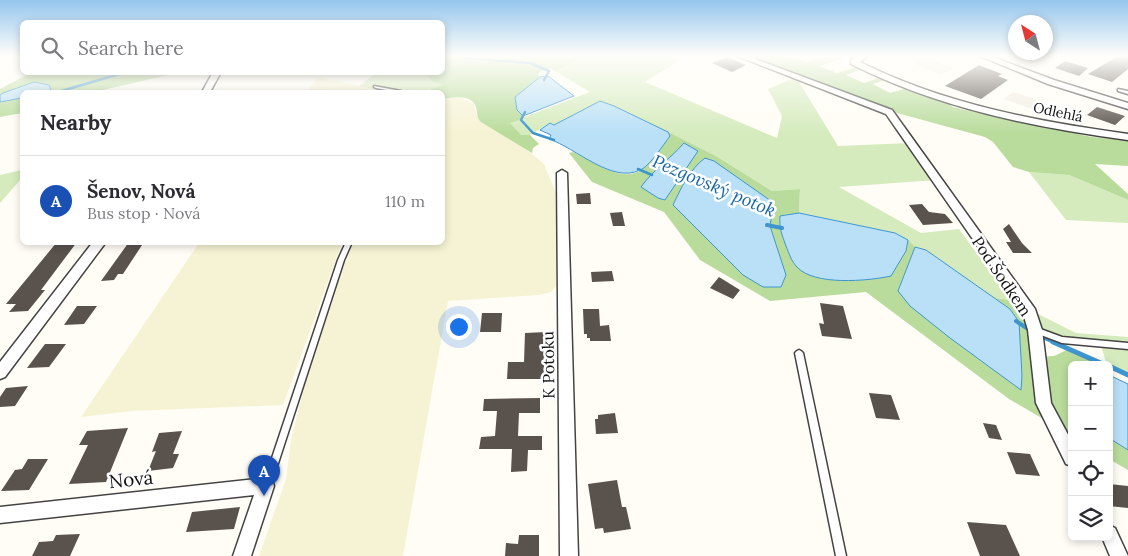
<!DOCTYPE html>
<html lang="en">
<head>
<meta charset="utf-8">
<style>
	body { margin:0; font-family:Lora,serif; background:#f2f2f3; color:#2b2b33 }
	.controls { position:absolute; right:15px; bottom:15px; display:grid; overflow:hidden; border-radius:8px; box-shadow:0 2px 8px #0003 }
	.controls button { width:45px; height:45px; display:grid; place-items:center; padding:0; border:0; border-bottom:1px solid #e1e1e2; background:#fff; color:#2b2b33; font:25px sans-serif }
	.compass { position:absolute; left:1008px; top:15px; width:45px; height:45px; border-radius:50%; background:#fff; box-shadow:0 2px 8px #0003; rotate:324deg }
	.you { position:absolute; left:458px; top:326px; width:18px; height:18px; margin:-12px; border:4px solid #fff; border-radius:50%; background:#1a73e8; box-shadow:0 0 0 8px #1a73e833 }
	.badge { display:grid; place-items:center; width:32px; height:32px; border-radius:50%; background:#0b8043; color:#fff; font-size:16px; font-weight:700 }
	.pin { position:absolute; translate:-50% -41px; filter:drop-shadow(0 1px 2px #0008) }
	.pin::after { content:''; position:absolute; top:26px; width:18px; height:15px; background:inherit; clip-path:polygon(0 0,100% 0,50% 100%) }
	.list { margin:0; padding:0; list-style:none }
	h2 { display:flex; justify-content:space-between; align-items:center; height:65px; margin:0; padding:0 20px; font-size:21px }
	h2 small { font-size:16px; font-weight:400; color:#7c7c81 }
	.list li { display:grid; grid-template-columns:32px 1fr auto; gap:15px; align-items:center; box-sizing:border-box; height:90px; padding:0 20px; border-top:1px solid #e1e1e2 }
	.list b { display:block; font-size:19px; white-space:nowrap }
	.list p { margin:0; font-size:16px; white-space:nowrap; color:#7c7c81 }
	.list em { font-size:16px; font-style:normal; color:#7c7c81 }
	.icon { flex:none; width:28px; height:28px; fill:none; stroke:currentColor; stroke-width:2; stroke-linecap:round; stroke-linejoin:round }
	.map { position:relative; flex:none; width:1128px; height:556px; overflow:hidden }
	.search { position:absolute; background:#fff; box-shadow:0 2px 8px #0003; left:20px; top:20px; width:425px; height:55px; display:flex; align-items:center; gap:12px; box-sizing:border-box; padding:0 18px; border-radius:8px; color:#7c7c81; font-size:19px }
	.panel { position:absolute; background:#fff; box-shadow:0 2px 8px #0003; left:20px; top:90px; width:425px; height:155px; border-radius:8px }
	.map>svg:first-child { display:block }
</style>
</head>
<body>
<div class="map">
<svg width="1128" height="556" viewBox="0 0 1128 556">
	<rect width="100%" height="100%" fill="#fffdf5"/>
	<path fill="#f6f3d4" d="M318,77L359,86L388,92H307Z
		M460,97L474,104L477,116L481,122L521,145L544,164L556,193L557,204L556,286L551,292L539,295L448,301L403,556H259L286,479L291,440L303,391L342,271L353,243L442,242L443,99Z
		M199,243H342L283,405L133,411L81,417Z"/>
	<path fill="#d5ebbd" d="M589,56H670L680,60L645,82L777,138L782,116L768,89L796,77L838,146L910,143L936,180L839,187L921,233L959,229L1011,300L994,298L926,250L915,247L895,233L799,213L800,189L772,191L716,156L614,106L600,101L554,125L550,123L530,135H521L509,123L590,92L555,71Z
		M378,72L424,73L433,82L443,85C413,97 391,93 359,86Z
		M22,170V178L0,203V175Z
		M1029,172L1069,175L1128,200V223L1066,220Z
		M1028,309L1076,333L1128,337V375L1107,365L1100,343L1062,340L1035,330Z"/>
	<path fill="#b9dc9c" d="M443,56H589L555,71L550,68L542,70L538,74L540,77L515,97L517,110L523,116L522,119L510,123L521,135H530L539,144L533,148L532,153L481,122C476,117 478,114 476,107C472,94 452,97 443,99L442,92H424L442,85L433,82L424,73L442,72Z
		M741,56H786L806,62L830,56L844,58L819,66L837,73L860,66L865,68L846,75L864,83L885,76L890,78L873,84L890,93L907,88L941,99L953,107L1037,126L1039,123C1053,126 1063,128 1076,133C1091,139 1112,138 1128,140V166L1095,164L1128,194V200L1069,175L1029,172L1013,167L993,142L985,137L886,110Z
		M30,73L34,72L177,73L94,92H22V113L0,117V89Z
		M668,132L716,156L772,191L800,189L799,213L780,216L891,276L906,251L908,240L915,247L898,291L1021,389L1019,322L1010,309L994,298L1011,300L1027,321L1035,398L1045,420L1009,399L866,292L770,301L700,260L664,212L592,182L569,153L573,152C592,160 622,185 642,169C653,161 662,146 670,136Z
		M1069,349L1105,365H1072V437L1056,427L1038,357L1054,356Z
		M1109,438L1128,450V470L1109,459Z"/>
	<path fill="#f1ede2" d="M928,58L948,66L954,68L941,75L914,64Z
		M1013,92L1032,98L1049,105L1038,111L1004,99Z"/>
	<path fill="#b9e0f7" stroke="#3f96cf" d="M548,76L574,96L523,116L517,110L515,97L540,77Z
		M34,82L49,85L52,92H22V98L0,102V95L3,93Z
		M600,101L614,106L668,132L670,136C664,144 649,167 640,170C612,184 576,148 549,139L551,135L540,130L550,123L554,125Z
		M684,143L698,151L665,200L658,198L641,187C653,170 670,159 684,143Z
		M705,158L714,161L771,201L773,208L770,226L786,275L781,287H763L743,275L673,205C681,188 690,169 705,158Z
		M799,213L895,233L908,240L906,251L891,276C868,281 814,286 797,267C791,261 789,253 786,246C782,235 779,228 780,216Z
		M915,247L926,250L1010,309L1019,322L1022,376L1021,390L950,338L910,306L898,291Z
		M1109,375L1128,384V450L1109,438Z"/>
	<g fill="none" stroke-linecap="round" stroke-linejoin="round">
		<path stroke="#3f96cf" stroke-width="2.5" d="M466,58L530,63L549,71L544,80
			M58,92L126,72
			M525,112L521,120L533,133L554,140
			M638,169L652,175"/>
		<path stroke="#3f96cf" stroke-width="4" d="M767,225L782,228
			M1016,321L1031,331
			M1040,336L1056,343"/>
		<path stroke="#3f96cf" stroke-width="5" d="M1053,342L1105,365
			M1109,366L1128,375"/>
	</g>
	<path fill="#5a524d" d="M1118,56H1128V69L1112,82L1088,74Z
		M727,57L746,65L732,72L712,63Z
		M1065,61L1088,68L1079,76L1055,68Z
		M979,65L1002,74L998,76L1008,80L981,99L945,86Z
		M1097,107L1125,116L1115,125L1087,115Z
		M590,193L591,204H577L576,194Z
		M922,204L929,212L945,214L953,223L923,225L909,205Z
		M622,212L625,226H613L610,213Z
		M1009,224L1022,243L1032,253H1013L1006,242H1011L1003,229Z
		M57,242H77L41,290H45L28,311L9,312L16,304H6Z
		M129,242H144L123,274H118L114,280L101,281Z
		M612,271L614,281L592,282L591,272Z
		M719,277L740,290L733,299L710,288Z
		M820,303L843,306L852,339L822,336L819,323L824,324Z
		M77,306H97L84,324L64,325Z
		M583,309H599L600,326L609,325L611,341H590V338H587V334H584Z
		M482,313H502L501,332H480Z
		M546,332L545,379H507L508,362H524L525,333Z
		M45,344H66L49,367L27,368Z
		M28,386L15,406L0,407V397L6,388Z
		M869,393L891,395L900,420L876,418Z
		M540,398V413H519L518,436H542V450H528L527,471L511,472L512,449H479L481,437L495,436L497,411H483L484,399Z
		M615,413L618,433L596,434L595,419H598V415Z
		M983,423L996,425L1002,440L989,438Z
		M128,428L106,482L69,484L88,445H79L87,431Z
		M182,431L173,454H179L173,468L148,471L156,451L152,452L159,433Z
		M1007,452L1030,454L1040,476L1016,474Z
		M28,459H48L29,490L1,491L15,470L22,469Z
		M617,480L622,507H626L631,529L604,533L603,528L595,529L588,484Z
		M1109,484L1128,486V508L1109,506Z
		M240,507L234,529L186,532L192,512Z
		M967,522L1006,525L1020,556H980Z
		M80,534L70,556H32L39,542L53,541L56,535Z
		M519,535H539V556H505L506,543L518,544Z"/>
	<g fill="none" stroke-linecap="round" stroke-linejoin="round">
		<g stroke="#444" stroke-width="3">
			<path id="service" d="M374,86L401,91L403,92H397L376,88L374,87Z
				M1118,89L1128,91V94L1118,91Z
				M346,242H352L344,260L271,485L270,488L267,489L264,488L263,485L338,260Z
				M1035,327L1062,337L1128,343V349L1062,343L1033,332L1032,330L1033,328Z
				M799,350L801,351L803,353L846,556H836L795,353L797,351Z"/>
		</g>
		<g stroke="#444" stroke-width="3">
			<path id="minor" d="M737,56H747L892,110L1035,309L1042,330L1051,403L1072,442V466L1066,464L1036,403L1028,330L1022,310L886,114Z
				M858,56H867L860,62C944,104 1035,121 1128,134V140C1032,127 938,108 851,64V60Z
				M980,56H990L1054,80L1128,103V109L1048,84Z
				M213,72H221L210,92H202Z
				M562,170L567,173L578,556H560L557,173Z
				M93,242H106L5,377L0,379V362Z
				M266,478L272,480L274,486L251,556H233L254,495L0,523V507Z
				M1109,525L1115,528L1128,556H1110L1102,537H1109Z"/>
		</g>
		<use href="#service" fill="#fff" fill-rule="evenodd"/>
		<use href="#minor" fill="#fff" fill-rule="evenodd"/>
	</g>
	<linearGradient id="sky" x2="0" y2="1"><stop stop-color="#95c6ee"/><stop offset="0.42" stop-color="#fffefa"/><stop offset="1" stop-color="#fffefa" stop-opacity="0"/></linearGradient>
	<rect width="1128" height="133" fill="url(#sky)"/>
	<g text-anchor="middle" stroke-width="5" stroke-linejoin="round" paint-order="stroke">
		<g font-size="14" fill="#111" stroke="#fff">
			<text transform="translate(1058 112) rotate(12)" y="5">Odlehlá</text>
		</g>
		<g font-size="16" fill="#111" stroke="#fff">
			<text transform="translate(1002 276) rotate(56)" y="6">Pod Šodkem</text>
			<text transform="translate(548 365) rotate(-91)" y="6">K Potoku</text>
		</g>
		<g font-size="18" font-style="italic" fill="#1768a6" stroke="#fff">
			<text transform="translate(714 186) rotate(23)" y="6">Pezgovský potok</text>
		</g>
		<g font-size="19" fill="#111" stroke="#fff">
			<text transform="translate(131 479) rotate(-6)" y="7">Nová</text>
		</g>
	</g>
</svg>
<div class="controls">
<button>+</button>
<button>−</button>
<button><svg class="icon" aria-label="locate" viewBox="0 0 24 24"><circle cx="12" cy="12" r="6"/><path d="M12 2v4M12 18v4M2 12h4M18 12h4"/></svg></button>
<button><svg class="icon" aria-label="layers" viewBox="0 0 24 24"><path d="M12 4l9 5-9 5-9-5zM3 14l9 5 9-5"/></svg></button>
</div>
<svg class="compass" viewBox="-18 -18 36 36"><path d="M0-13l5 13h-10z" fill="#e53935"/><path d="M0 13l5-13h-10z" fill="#7c7c81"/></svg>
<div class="you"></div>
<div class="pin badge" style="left:264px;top:496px;background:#1a4fb4">A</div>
<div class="search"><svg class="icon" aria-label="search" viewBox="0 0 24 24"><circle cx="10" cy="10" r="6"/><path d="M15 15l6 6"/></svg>Search here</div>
<section class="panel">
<h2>Nearby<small></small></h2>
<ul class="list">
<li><span class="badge" style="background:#1a4fb4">A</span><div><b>Šenov, Nová</b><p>Bus stop · Nová</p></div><em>110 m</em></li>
</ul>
</section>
</div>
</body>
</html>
